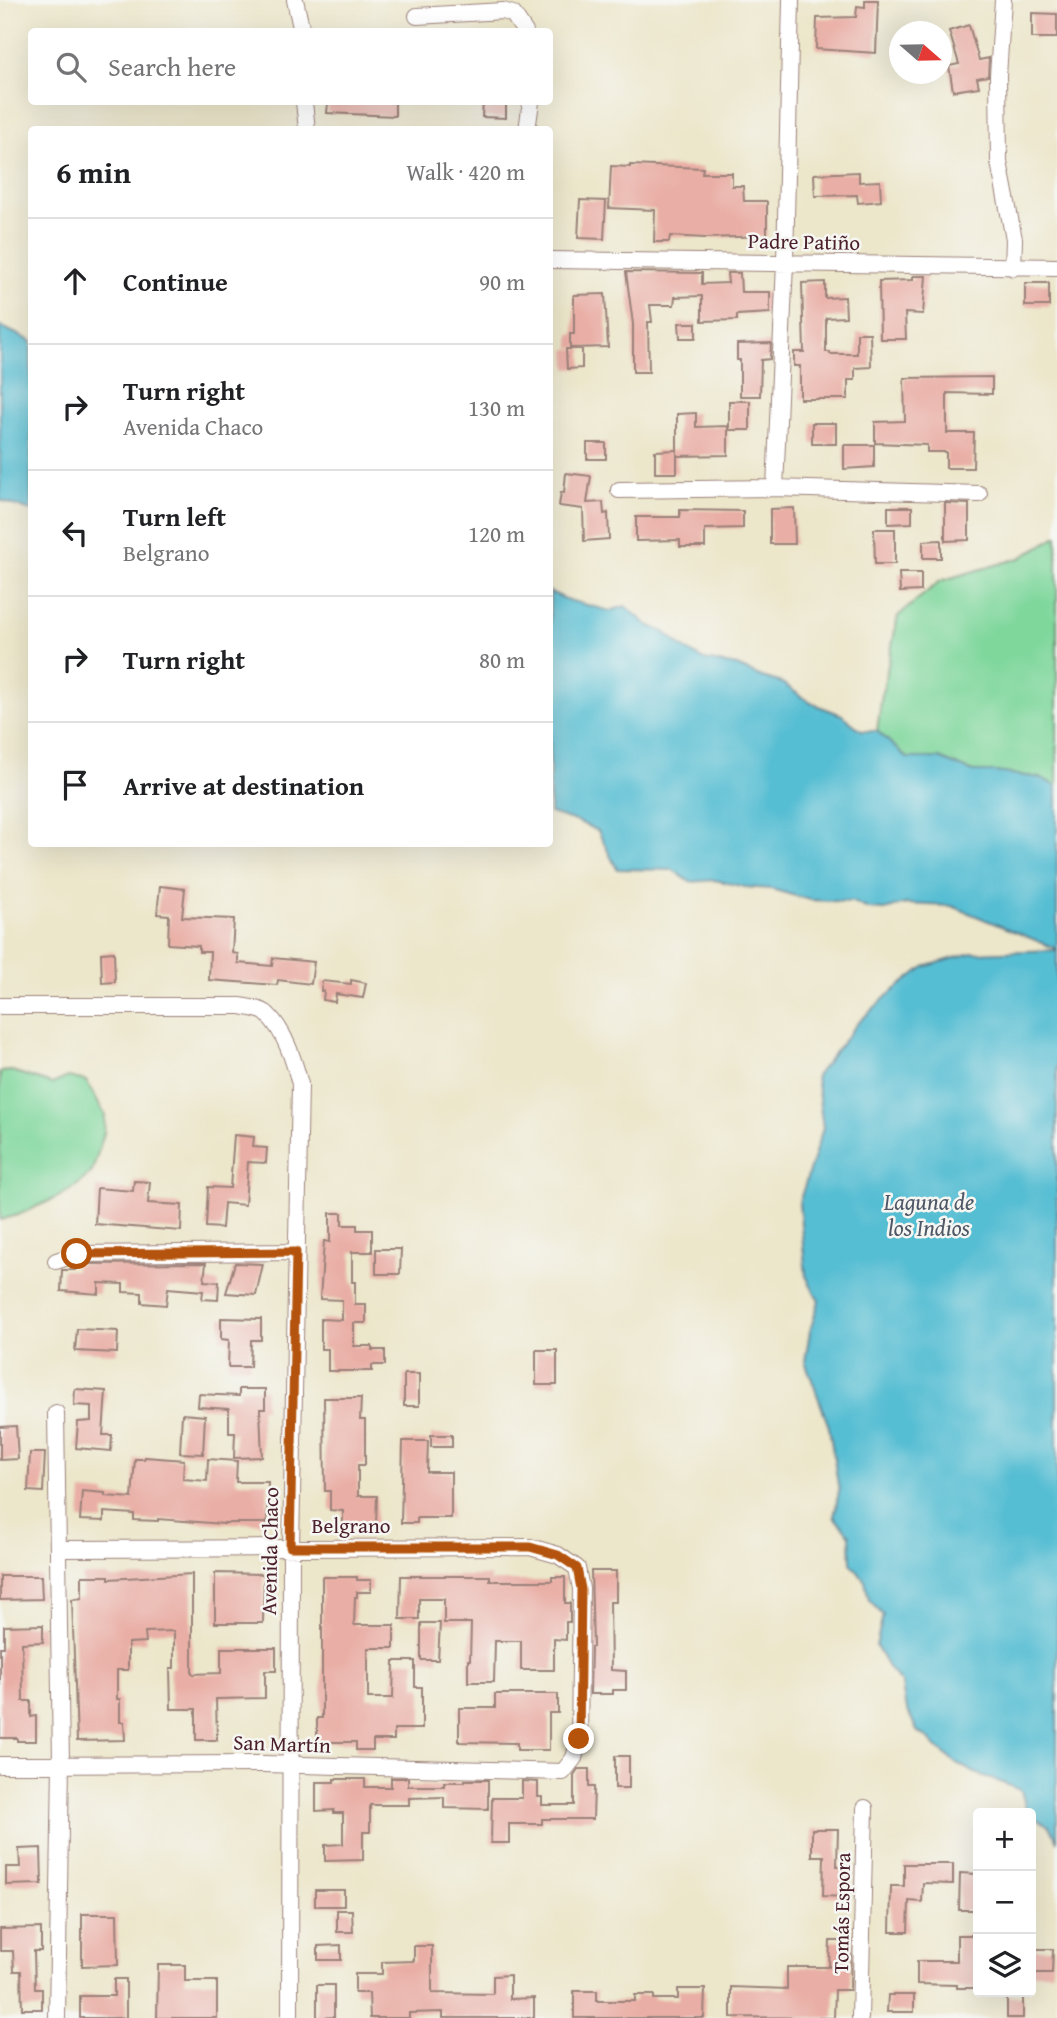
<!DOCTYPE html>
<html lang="en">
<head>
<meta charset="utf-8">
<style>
	body { margin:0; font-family:"Gentium Book Plus",serif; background:#f2f2f2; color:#202124 }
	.controls { position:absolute; right:21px; bottom:21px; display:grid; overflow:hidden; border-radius:7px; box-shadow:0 7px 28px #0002 }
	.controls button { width:63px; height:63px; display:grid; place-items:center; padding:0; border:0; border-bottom:2px solid #e0e0e0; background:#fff; color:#202124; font:35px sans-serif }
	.compass { position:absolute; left:889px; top:21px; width:63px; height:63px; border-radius:50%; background:#fff; box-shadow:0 7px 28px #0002; rotate:110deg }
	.stop { position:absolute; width:21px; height:21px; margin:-16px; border:5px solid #b45309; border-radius:50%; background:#fff }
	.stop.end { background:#b45309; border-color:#fff; box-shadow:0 2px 7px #0008 }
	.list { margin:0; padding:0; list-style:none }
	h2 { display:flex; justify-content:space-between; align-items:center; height:91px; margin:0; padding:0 28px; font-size:30px }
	h2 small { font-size:23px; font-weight:400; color:#757577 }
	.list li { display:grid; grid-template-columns:46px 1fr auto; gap:21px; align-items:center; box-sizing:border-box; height:126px; padding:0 28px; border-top:2px solid #e0e0e0 }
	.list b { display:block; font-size:26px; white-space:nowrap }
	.list p { margin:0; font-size:23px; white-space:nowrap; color:#757577 }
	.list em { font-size:23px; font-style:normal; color:#757577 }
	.icon { flex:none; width:38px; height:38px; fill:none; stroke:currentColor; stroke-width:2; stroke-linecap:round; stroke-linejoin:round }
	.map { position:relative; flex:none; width:1057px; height:2018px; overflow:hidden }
	.search { position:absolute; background:#fff; box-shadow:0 7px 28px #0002; left:28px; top:28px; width:525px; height:77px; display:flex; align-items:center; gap:18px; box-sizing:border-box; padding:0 24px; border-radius:7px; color:#757577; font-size:26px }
	.panel { position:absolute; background:#fff; box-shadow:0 7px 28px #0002; left:28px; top:126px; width:525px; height:721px; border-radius:7px }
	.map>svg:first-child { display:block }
</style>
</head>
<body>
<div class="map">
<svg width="1057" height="2018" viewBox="0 0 1057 2018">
	<rect width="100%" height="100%" fill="#f6f6f2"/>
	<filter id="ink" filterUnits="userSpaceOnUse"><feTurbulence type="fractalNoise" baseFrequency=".0143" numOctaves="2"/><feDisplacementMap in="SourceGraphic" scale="14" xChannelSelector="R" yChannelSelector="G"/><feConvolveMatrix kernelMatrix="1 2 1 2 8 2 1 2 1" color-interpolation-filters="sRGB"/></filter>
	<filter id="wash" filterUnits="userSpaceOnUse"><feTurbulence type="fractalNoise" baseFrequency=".00686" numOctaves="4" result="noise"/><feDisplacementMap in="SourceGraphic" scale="28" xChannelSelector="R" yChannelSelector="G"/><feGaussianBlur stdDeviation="1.57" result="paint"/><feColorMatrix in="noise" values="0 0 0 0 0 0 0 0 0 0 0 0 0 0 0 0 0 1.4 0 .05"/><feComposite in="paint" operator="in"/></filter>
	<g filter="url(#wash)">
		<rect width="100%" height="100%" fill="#ece6ca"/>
		<path fill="#7fd79c" stroke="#647b64" stroke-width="2" d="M1057,536V786L1041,778L995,772H973L939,758H907L877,731L882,694L898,616L940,581L1020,558Z
			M12,1071L52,1084L68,1077L86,1081L105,1115L104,1133L92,1172L76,1186L58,1197L18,1215L0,1220V1072Z"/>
		<path fill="#56bed3" stroke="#506e7f" stroke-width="2" d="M0,326L31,341V511L0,500Z
			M550,592L568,600L610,611L625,606L648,625L664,632L682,647L704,660L737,666L762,677L782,683L811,703L842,715L862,731H877L907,758H939L973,772H995L1041,778L1057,786V949L952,906L905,904L885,910L868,909L853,902L810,900L771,889L745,887L715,880L690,882L673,870L617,869L598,831L579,822L550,813Z
			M1057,950V1840L1049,1826L1031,1816V1813H1027L1021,1790L973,1772L958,1764L937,1748L928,1738L917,1731L905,1704L902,1684L889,1669L876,1646L883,1615L869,1600L865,1581L851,1563L850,1535L834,1517L839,1491L829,1427L805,1361L810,1331L819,1301L806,1276L799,1203L823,1128L816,1076L858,1023L887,996L924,967L972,953Z"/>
		<g id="blocks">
			<path fill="#e9aea5" d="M865,0H878L876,53L816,49L817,18L856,17L857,6L865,7Z
				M1032,13L1057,14V38H1032Z
				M969,25L979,60L989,58L988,76L977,78L979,87L953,91L949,66L959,64L949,31Z
				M328,102H395V116L327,113Z
				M483,102H506V118L482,117Z
				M630,165L703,168L702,173H732V186H743L744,201H766L767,202V236L705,238L670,236L669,242H654L655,210L609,208L611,166L630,167Z
				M859,172V182L880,181L881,201L858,203L857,195L815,196L814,174Z
				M580,200L606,201L604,239L578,238Z
				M626,272L702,273V284L728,283L727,273H740L741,292H770V313L737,315V320L702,321V296L675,297L674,305H650L652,322H648L649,372H633V324Z
				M913,276H926L923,314L905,313L906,339H880L879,281L913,280Z
				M825,282V298L845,297L846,317L826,318V352H830V354H857V333H870L871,367L855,368V380H848V399H800V366H794V352H804L802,283Z
				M1025,283H1049V306H1025Z
				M605,294L608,347L570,348V334H574V295Z
				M679,323H696V338H680Z
				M771,343L770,359L761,360L760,396H740V360H737V344Z
				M566,349H582V368L567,369Z
				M992,377V394L947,393V433H974L973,468H946V452H927V445L875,443V422L905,421L904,378Z
				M729,401H750V430H729Z
				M696,413V427L728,426V455L677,456V414Z
				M812,423H836V444H812Z
				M587,443H606V459H587Z
				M844,445H874V467L844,469Z
				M677,450V473H655V451Z
				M566,473L591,476L587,503L603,502L604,514L608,513L609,539L584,541L583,509L559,506L561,492L564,493Z
				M945,503L969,504V540L945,541Z
				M888,507H912V523L888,524Z
				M794,508L795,544H770V509Z
				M680,510L743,511V528L705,529V547H680V540L636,541V517H680Z
				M874,529H895V564H875Z
				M941,540V558H923V541Z
				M899,573H921V591L900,592Z
				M160,886L185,889L182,917L234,919L232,953L238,954V963L272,966L273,958L314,962L311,984L278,980L277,985L209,980L210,952H199V946L168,944L169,915L157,914Z
				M114,952L115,982L102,983L101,953Z
				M351,980L366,983L363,998L336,994L335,1002L323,1000L324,991H321L322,981L351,984Z
				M234,1135L254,1137L253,1147L267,1148L266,1163L248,1162L245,1205L224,1203L222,1228L206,1227L208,1187L230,1188Z
				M134,1181L150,1182L148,1203L182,1205L181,1231L95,1224L97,1188L133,1191Z
				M330,1213H342V1225H357V1230H372V1252H352V1282H355V1304H366V1323H354V1346H372V1350H385V1365H372V1371H328V1349H321V1319L342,1320V1300L320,1299L324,1241L330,1242Z
				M376,1249H401L400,1274H376Z
				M206,1263L204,1281L219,1282L218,1300L202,1299L203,1291L168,1288L166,1305L142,1303V1293L123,1292V1284L99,1283V1294L61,1291L62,1270H75V1266L79,1264Z
				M235,1263L263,1264L256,1295L226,1293Z
				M221,1318L261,1319V1340H251L250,1367H228L229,1340L221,1339Z
				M77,1329L118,1331L117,1353L75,1351Z
				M536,1350H557V1385H536Z
				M404,1374H419V1406H404Z
				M75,1389L106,1391L103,1435H112L111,1451L76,1448L78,1422L91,1421V1406L74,1405Z
				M239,1389H265V1409H260L262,1457L234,1458L235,1433H229V1409L198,1407L199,1394L239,1396Z
				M324,1398H361L360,1420H365V1465H358V1496H377L376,1524H343V1511L330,1510V1491H325Z
				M182,1414L205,1416L203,1454L180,1453Z
				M16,1426L18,1459L0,1460V1427Z
				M431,1435H452V1447H431Z
				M403,1441H428L427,1472H451V1518H417V1523H401Z
				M30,1453H45L43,1492L28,1491Z
				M145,1457L184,1460L183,1479L207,1481L208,1459L237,1461L236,1482H268L267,1523H224V1524L158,1519V1521L134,1520V1514L104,1512V1521L80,1520L82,1491L105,1493V1496L132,1498L135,1459H144Z
				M591,1571H616V1602H610L611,1670L626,1671V1690H613V1694H590L591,1647H593Z
				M215,1573L264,1574L263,1623H215Z
				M192,1574V1674L221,1673V1648H276V1671H265V1698L216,1699L217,1740H196V1709H171L170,1668H174V1631L145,1632L146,1642L128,1643V1670H117V1699H120V1722H124L125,1740L77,1741L72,1599L82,1598V1576H109V1579Z
				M0,1576H41L42,1599L0,1600Z
				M401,1576H490V1581H552V1577H565V1603H570V1622H566V1640L554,1639V1670H521V1641H495L494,1682H468V1660H470L471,1623H444V1599H419V1619H400Z
				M322,1577H357V1580H371V1592H357V1597H355L354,1625H394V1648H368V1698H393L394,1661H415V1687H422V1729H394V1740H373V1750H356V1742H317V1718H322Z
				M421,1623H440L438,1660H421Z
				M43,1625V1642L22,1643L23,1701H31V1717L36,1716V1741H17V1738H0V1647H4V1626Z
				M495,1694H558V1713H549V1750H517V1743L459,1742V1708H495Z
				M615,1756H629V1788H615Z
				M578,1769H589V1787H594L593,1819H542V1824H509V1843H491L492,1798H522V1781L538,1782V1797H542V1805H574V1775Z
				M391,1778H408V1786H444V1782H465V1780H488V1809L444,1808V1797L409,1798V1805H370V1832H363V1860L325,1861V1845L343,1844V1813H334V1810L316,1811V1782H334V1779H365V1787H391Z
				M812,1829H838L837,1866H848V1897L823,1896L824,1856H812Z
				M41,1848L42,1884L6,1885V1867H20L19,1849Z
				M904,1864H953V1884L923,1883L922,1902L909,1901L908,1932H890L891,1886H904Z
				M960,1873L978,1874V1910H959Z
				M315,1890H344V1906H315Z
				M337,1910H352L353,1932H337Z
				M82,1914H117L118,1965L82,1966Z
				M41,1928V1951H34L35,1989H42V2009H22L21,1971H14L13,1951H0V1929Z
				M957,1935H978V1988H957V1985L917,1984V1961H957Z
				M830,1941H851L850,1990H835L834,2018L731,2017V1987L787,1989V1967H829Z
				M341,1945V1960H318V1946Z
				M414,1946H432V1993L493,1994V1976L510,1975V1999L534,1998V2018H443V2012L409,2013V2018H370L369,1993H355V1974H382V1962L414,1961Z
				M1031,1949H1053L1052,1973H1031Z
				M158,1965H185V1981H217V2018H157Z
				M114,1979H126V2018H80V1996H114Z
				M317,1985H334V2017L317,2018Z
				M678,1989H705L704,2018H574V1991H597V2001H635V1995H654V1999H678Z
				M888,1995H914V2012H887Z
				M1007,1996H1023V2018H1007Z"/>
		</g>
	</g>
	<g filter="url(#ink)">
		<use href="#blocks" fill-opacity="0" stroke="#9b827a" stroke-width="2"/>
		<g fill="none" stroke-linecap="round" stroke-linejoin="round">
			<g stroke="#9b827a" stroke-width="18">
				<path id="street" d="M295,0L302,32
					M1003,0L998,76L999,162L1014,239L1013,268
					M417,16L503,11L513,14L525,32
					M304,102L307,130
					M527,130L531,102
					M550,260L1057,267
					M775,488L785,263L791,0
					M619,490L775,488L979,494
					M0,1006H241C249,1008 262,1009 267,1014C285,1031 294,1061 300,1084L291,1547L290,2018
					M56,1261L77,1254L296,1252
					M56,1413L61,1763L57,2018
					M0,1765L264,1764L563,1772L574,1758L579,1739L581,1589L577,1568L558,1555L530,1547L59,1549
					M860,2018L865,1808"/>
			</g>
			<use href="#street" stroke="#fff" stroke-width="16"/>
		</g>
	</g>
	<g fill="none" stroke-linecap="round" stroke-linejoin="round" filter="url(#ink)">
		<path stroke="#b45309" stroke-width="9" d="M77,1254L296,1252L290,1547H530L558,1555L577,1568L581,1589L579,1739"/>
	</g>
	<g text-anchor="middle" stroke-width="5" stroke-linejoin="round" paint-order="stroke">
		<g font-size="21" fill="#4a1f2b" stroke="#f6f6f2">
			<text transform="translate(804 242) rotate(1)" y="7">Padre Patiño</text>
			<text x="351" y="1533">Belgrano</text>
			<text transform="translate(270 1551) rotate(-89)" y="7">Avenida Chaco</text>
			<text transform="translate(282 1744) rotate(2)" y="7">San Martín</text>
			<text transform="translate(842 1913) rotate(-89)" y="7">Tomás Espora</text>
		</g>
		<g font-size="23" font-style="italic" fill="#4e5766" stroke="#f6f6f2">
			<text x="929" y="1210">Laguna de<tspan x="929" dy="26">los Indios</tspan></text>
		</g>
	</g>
</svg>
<div class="controls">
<button>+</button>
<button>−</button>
<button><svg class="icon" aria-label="layers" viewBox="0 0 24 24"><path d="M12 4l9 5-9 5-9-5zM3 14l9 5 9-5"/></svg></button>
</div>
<svg class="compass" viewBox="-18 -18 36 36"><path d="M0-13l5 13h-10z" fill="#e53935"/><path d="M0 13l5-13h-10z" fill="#757577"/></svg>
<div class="stop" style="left:77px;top:1254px"></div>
<div class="stop end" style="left:579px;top:1739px"></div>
<div class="search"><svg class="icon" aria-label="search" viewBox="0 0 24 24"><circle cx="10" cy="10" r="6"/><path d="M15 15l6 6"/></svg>Search here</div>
<section class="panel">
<h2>6 min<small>Walk · 420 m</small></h2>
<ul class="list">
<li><svg class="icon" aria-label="ahead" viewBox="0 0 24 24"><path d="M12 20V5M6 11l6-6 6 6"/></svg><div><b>Continue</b></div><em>90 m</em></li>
<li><svg class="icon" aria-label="right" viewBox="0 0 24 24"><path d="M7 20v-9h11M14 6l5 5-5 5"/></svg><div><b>Turn right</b><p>Avenida Chaco</p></div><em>130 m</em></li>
<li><svg class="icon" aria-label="left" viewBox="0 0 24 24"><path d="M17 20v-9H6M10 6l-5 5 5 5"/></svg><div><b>Turn left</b><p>Belgrano</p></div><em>120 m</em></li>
<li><svg class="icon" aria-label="right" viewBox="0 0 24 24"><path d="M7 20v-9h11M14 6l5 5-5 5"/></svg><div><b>Turn right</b></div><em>80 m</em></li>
<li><svg class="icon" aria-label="arrive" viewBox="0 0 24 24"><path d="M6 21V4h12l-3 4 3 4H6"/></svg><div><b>Arrive at destination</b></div></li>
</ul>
</section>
</div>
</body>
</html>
